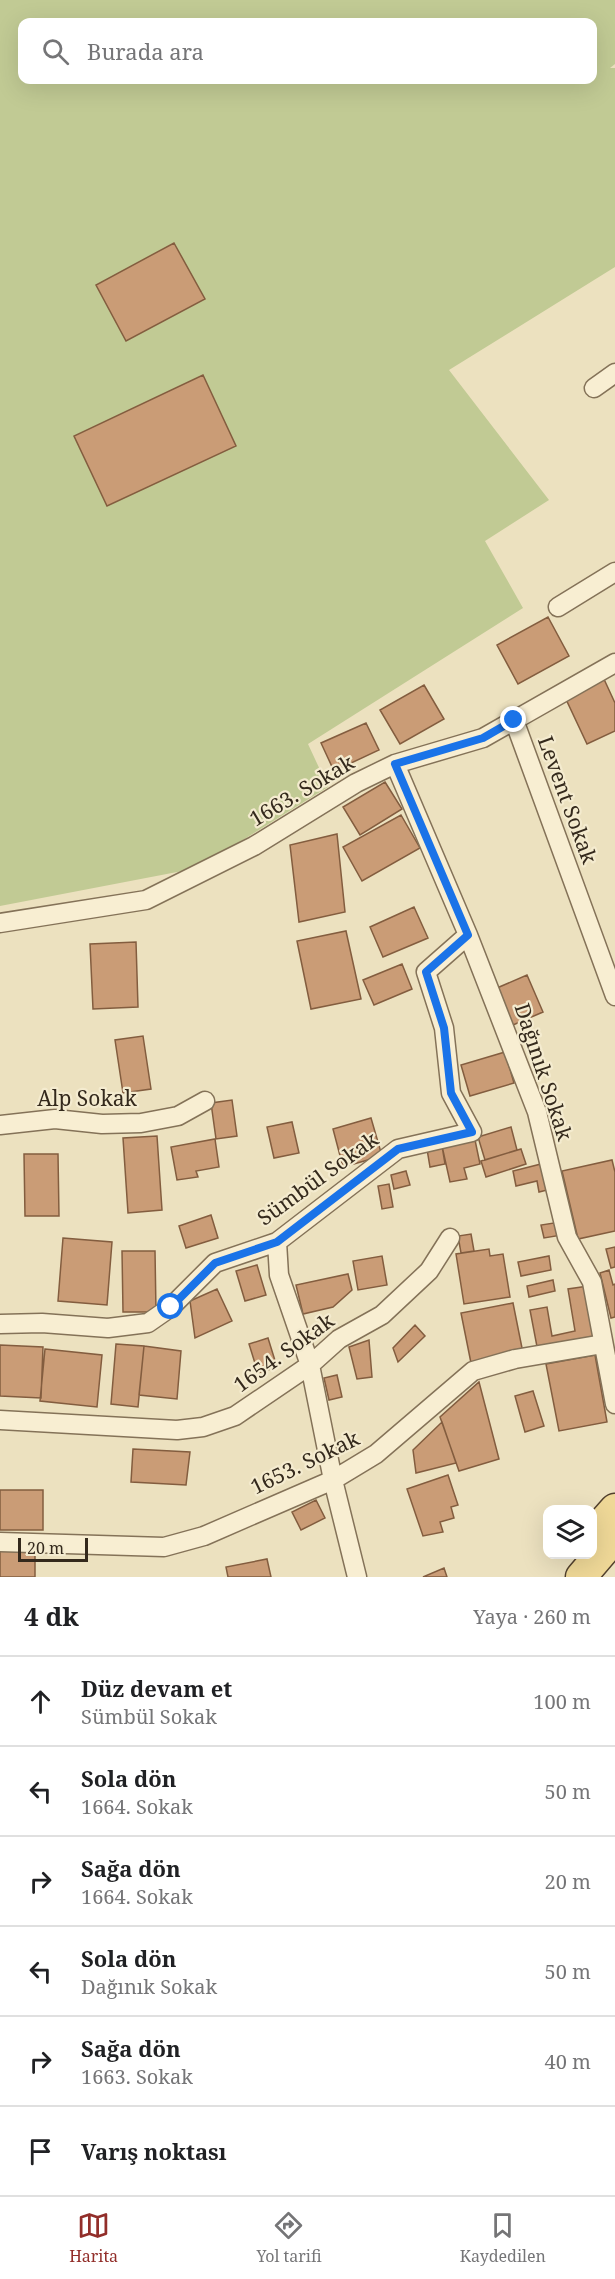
<!DOCTYPE html>
<html lang="tr">
<head>
<meta charset="utf-8">
<style>
	body { margin:0; font-family:"Noto Serif",serif; background:#f6f6f6; color:#202124 }
	.controls { position:absolute; right:18px; bottom:18px; display:grid; overflow:hidden; border-radius:12px; box-shadow:0 6px 24px #0002 }
	.controls button { width:54px; height:54px; display:grid; place-items:center; padding:0; border:0; border-bottom:2px solid #e0e0e0; background:#fff; color:#202124; font:30px sans-serif }
	.scale { position:absolute; left:18px; bottom:15px; width:70px; box-sizing:border-box; padding-left:6px; border:3px solid #34291c; border-top:0; font-size:16px; line-height:21px; white-space:nowrap; color:#34291c; -webkit-text-stroke:4px #f4ebcf; paint-order:stroke }
	.stop { position:absolute; width:18px; height:18px; margin:-14px; border:4px solid #1a73e8; border-radius:50%; background:#fff }
	.stop.end { background:#1a73e8; border-color:#fff; box-shadow:0 2px 6px #0008 }
	.list { margin:0; padding:0; list-style:none }
	h2 { display:flex; justify-content:space-between; align-items:center; height:78px; margin:0; padding:0 24px; font-size:26px }
	h2 small { font-size:20px; font-weight:400; color:#757577 }
	.list li { display:grid; grid-template-columns:39px 1fr auto; gap:18px; align-items:center; box-sizing:border-box; height:90px; padding:0 24px; border-top:2px solid #e0e0e0 }
	.list b { display:block; font-size:22px; white-space:nowrap }
	.list p { margin:0; font-size:20px; white-space:nowrap; color:#757577 }
	.list em { font-size:20px; font-style:normal; color:#757577 }
	.icon { flex:none; width:33px; height:33px; fill:none; stroke:currentColor; stroke-width:2; stroke-linecap:round; stroke-linejoin:round }
	.map { position:relative; flex:none; width:615px; height:1577px; overflow:hidden }
	.search { position:absolute; background:#fff; box-shadow:0 6px 24px #0002; left:18px; right:18px; top:18px; height:66px; display:flex; align-items:center; gap:15px; box-sizing:border-box; padding:0 21px; border-radius:12px; color:#757577; font-size:22px }
	.sheet { height:618px; background:#fff }
	nav { display:flex; justify-content:space-around; align-items:center; box-sizing:border-box; height:84px; border-top:2px solid #e0e0e0; background:#fff; font-size:16px; color:#757577 }
	nav a { display:grid; justify-items:center; gap:3px }
	nav .on { color:#922e2a }
	.map>svg:first-child { display:block }
</style>
</head>
<body>
<div class="map">
<svg width="615" height="1577" viewBox="0 0 615 1577">
	<rect width="100%" height="100%" fill="#ece1bf"/>
	<path fill="#c1ca94" fill-rule="evenodd" d="M0,0H615V64L610,68H615V267L449,370L549,500L485,541L523,608L308,744L328,787L198,868L0,906ZM22,22H592V80H22Z"/>
	<path fill="#ca9c76" stroke="#835d3f" stroke-width="1.5" d="M174,243L205,299L126,341L96,285Z
		M203,375L236,446L107,506L74,436Z
		M548,617L569,656L518,684L497,645Z
		M603,677L615,703V731L587,744L564,695Z
		M424,685L444,719L400,744L380,710Z
		M366,723L379,750L334,771L321,743Z
		M385,782L402,809L360,835L343,807Z
		M401,815L420,848L362,881L343,847Z
		M337,834L345,912L299,922L290,845Z
		M414,907L428,938L383,957L370,927Z
		M346,931L361,999L311,1009L297,941Z
		M136,942L138,1007L93,1009L90,944Z
		M402,964L412,989L374,1005L363,980Z
		M527,975L543,1012L513,1025L497,988Z
		M143,1036L151,1089L123,1093L115,1040Z
		M505,1052L514,1083L470,1096L461,1065Z
		M232,1100L237,1136L216,1139L211,1103Z
		M371,1118L382,1156L343,1167L333,1129Z
		M292,1122L299,1153L274,1158L267,1127Z
		M511,1127L517,1150L485,1160L478,1137Z
		M157,1136L162,1210L128,1213L123,1138Z
		M215,1139L219,1167L196,1171L198,1177L177,1180L171,1147Z
		M475,1140L480,1164L464,1168L467,1179L450,1182L442,1146Z
		M442,1146L445,1164L430,1167L427,1149Z
		M521,1149L526,1164L486,1177L481,1161Z
		M24,1154H58L59,1216H25Z
		M612,1160L615,1172V1231L578,1239L562,1171Z
		M545,1163L551,1189L539,1192L537,1181L516,1186L513,1171Z
		M406,1171L410,1185L394,1189L391,1175Z
		M389,1184L393,1207L382,1209L378,1186Z
		M211,1215L218,1238L186,1248L179,1226Z
		M560,1222L562,1235L544,1238L541,1225Z
		M471,1234L474,1251L461,1253L458,1236Z
		M63,1238L112,1242L107,1305L58,1301Z
		M615,1247V1267L611,1268L606,1249Z
		M489,1249L490,1256L503,1254L510,1297L464,1304L456,1254Z
		M122,1251H155L156,1312H123Z
		M382,1256L387,1285L358,1290L353,1261Z
		M549,1256L551,1270L521,1276L518,1262Z
		M257,1265L266,1295L245,1301L236,1271Z
		M609,1270L613,1285L615,1284V1317L611,1318L600,1273Z
		M348,1274L352,1290L333,1307L303,1314L296,1285Z
		M553,1280L555,1291L529,1297L527,1286Z
		M588,1286L598,1341L538,1352L530,1310L547,1307L552,1336L575,1331L568,1289Z
		M217,1289L232,1321L195,1338L190,1301Z
		M513,1303L523,1353L471,1363L461,1313Z
		M415,1325L425,1336L398,1362L393,1348Z
		M268,1338L277,1367L258,1373L249,1344Z
		M369,1340L372,1377L357,1379L349,1347Z
		M116,1344L144,1346L138,1407L111,1404Z
		M0,1345L43,1347L41,1398L0,1396Z
		M144,1346L181,1351L177,1399L139,1395Z
		M45,1349L102,1355L97,1407L40,1401Z
		M595,1355L607,1422L559,1431L546,1364Z
		M337,1375L342,1397L329,1400L324,1378Z
		M479,1382L499,1459L459,1471L440,1417Z
		M533,1391L544,1426L525,1432L515,1396Z
		M442,1422L456,1463L416,1473L413,1450Z
		M133,1449L190,1452L186,1485L131,1482Z
		M448,1475L458,1505L451,1507L454,1518L440,1522L443,1532L423,1536L407,1489Z
		M0,1490H43V1530H0Z
		M316,1500L325,1518L301,1530L292,1512Z
		M0,1551L35,1552V1577H0Z
		M267,1559L271,1577H228L226,1567Z
		M444,1568L447,1577H423Z"/>
	<g fill="none" stroke-linecap="round" stroke-linejoin="round">
		<g stroke="#847258" stroke-width="21">
			<path id="minor" d="M594,388L615,373
				M558,607L615,572
				M514,720L615,996
				M395,764L468,935L537,1112L567,1237L592,1282L615,1404
				M0,923L146,900L254,846L356,783L395,764L483,738L615,663
				M0,1125L55,1119L102,1124L141,1123L178,1116L205,1101
				M277,1242L279,1275L310,1365L333,1480L357,1577
				M0,1324L42,1323L108,1328L148,1323L171,1307L215,1263L277,1242L398,1149L472,1132L451,1093L444,1028L426,972L468,935
				M0,1420L177,1430L203,1427L235,1416L310,1365L339,1339L382,1315L429,1271L450,1238
				M0,1542L164,1547L204,1536L333,1480L376,1454L473,1371L515,1359L603,1344"/>
		</g>
		<g stroke="#52402d" stroke-width="33">
			<path id="primary" d="M592,1535L615,1509
				M581,1577L615,1537"/>
		</g>
		<use href="#minor" stroke="#f8eed2" stroke-width="18"/>
		<use href="#primary" stroke="#efd897" stroke-width="30"/>
	</g>
	<g fill="none" stroke-linecap="round" stroke-linejoin="round">
		<path stroke="#1a73e8" stroke-width="8" d="M171,1307L215,1263L277,1242L398,1149L472,1132L451,1093L444,1028L426,972L468,935L395,764L483,738L514,720"/>
	</g>
	<g text-anchor="middle" stroke-width="4.5" stroke-linejoin="round" paint-order="stroke">
		<g font-size="21" fill="#34291c" stroke="#f4ebcf">
			<text transform="translate(302 791) rotate(-31)" y="7">1663. Sokak</text>
			<text transform="translate(567 800) rotate(70)" y="7">Levent Sokak</text>
			<text transform="translate(543 1072) rotate(72)" y="7">Dağınık Sokak</text>
			<text x="87" y="1106">Alp Sokak</text>
			<text transform="translate(318 1179) rotate(-36)" y="7">Sümbül Sokak</text>
			<text transform="translate(284 1353) rotate(-36)" y="7">1654. Sokak</text>
			<text transform="translate(305 1463) rotate(-26)" y="7">1653. Sokak</text>
		</g>
	</g>
</svg>
<div class="controls">
<button><svg class="icon" aria-label="layers" viewBox="0 0 24 24"><path d="M12 4l9 5-9 5-9-5zM3 14l9 5 9-5"/></svg></button>
</div>
<div class="scale">20 m</div>
<div class="stop" style="left:171px;top:1307px"></div>
<div class="stop end" style="left:514px;top:720px"></div>
<div class="search"><svg class="icon" aria-label="search" viewBox="0 0 24 24"><circle cx="10" cy="10" r="6"/><path d="M15 15l6 6"/></svg>Burada ara</div>
</div>
<section class="sheet">
<h2>4 dk<small>Yaya · 260 m</small></h2>
<ul class="list">
<li><svg class="icon" aria-label="ahead" viewBox="0 0 24 24"><path d="M12 20V5M6 11l6-6 6 6"/></svg><div><b>Düz devam et</b><p>Sümbül Sokak</p></div><em>100 m</em></li>
<li><svg class="icon" aria-label="left" viewBox="0 0 24 24"><path d="M17 20v-9H6M10 6l-5 5 5 5"/></svg><div><b>Sola dön</b><p>1664. Sokak</p></div><em>50 m</em></li>
<li><svg class="icon" aria-label="right" viewBox="0 0 24 24"><path d="M7 20v-9h11M14 6l5 5-5 5"/></svg><div><b>Sağa dön</b><p>1664. Sokak</p></div><em>20 m</em></li>
<li><svg class="icon" aria-label="left" viewBox="0 0 24 24"><path d="M17 20v-9H6M10 6l-5 5 5 5"/></svg><div><b>Sola dön</b><p>Dağınık Sokak</p></div><em>50 m</em></li>
<li><svg class="icon" aria-label="right" viewBox="0 0 24 24"><path d="M7 20v-9h11M14 6l5 5-5 5"/></svg><div><b>Sağa dön</b><p>1663. Sokak</p></div><em>40 m</em></li>
<li><svg class="icon" aria-label="arrive" viewBox="0 0 24 24"><path d="M6 21V4h12l-3 4 3 4H6"/></svg><div><b>Varış noktası</b></div></li>
</ul>
</section>
<nav>
<a class="on"><svg class="icon" aria-label="map" viewBox="0 0 24 24"><path d="M3 6l6-2 6 2 6-2v14l-6 2-6-2-6 2zM9 4v14M15 6v14"/></svg>Harita</a>
<a><svg class="icon" aria-label="directions" viewBox="0 0 24 24"><path d="M12 3l9 9-9 9-9-9zM9 14v-3h6M13 9l2 2-2 2"/></svg>Yol tarifi</a>
<a><svg class="icon" aria-label="saved" viewBox="0 0 24 24"><path d="M7 4h10v16l-5-4-5 4z"/></svg>Kaydedilen</a>
</nav>
</body>
</html>
